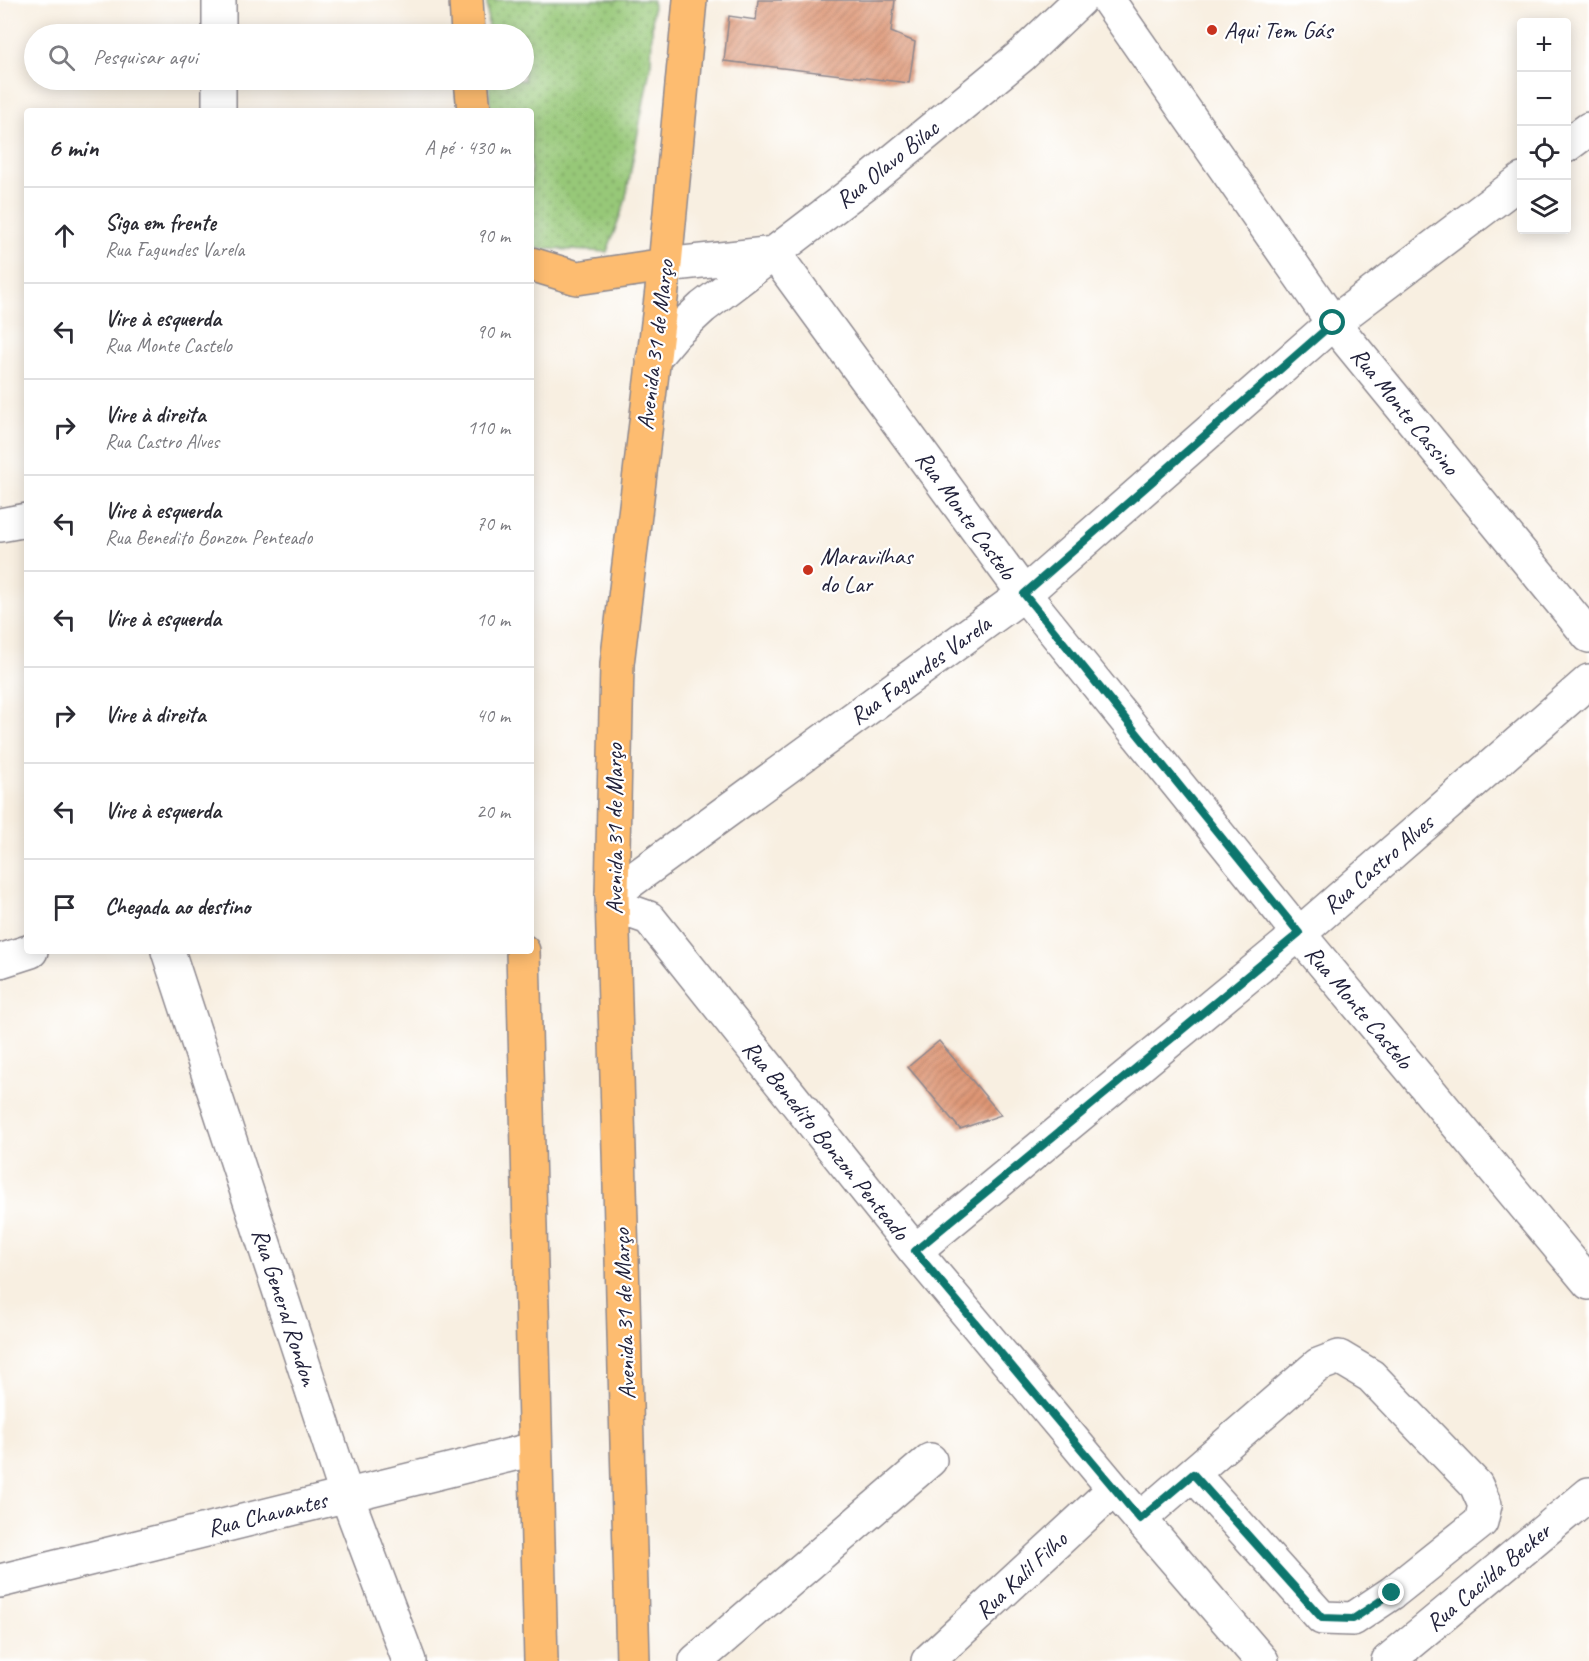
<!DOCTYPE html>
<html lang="pt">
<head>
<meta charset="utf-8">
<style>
	body { margin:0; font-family:Caveat,sans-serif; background:#f2f2f3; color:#2b2b33 }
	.controls { position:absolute; right:18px; top:18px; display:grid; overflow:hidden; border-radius:6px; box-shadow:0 3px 15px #0003 }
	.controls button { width:54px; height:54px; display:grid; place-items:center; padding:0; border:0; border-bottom:2px solid #e1e1e2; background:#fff; color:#2b2b33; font:30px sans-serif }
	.stop { position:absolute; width:18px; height:18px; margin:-14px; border:4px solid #0f766e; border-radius:50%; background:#fff }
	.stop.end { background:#0f766e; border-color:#fff; box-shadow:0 2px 6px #0008 }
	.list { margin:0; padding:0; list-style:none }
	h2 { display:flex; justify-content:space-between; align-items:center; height:78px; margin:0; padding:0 24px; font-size:26px }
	h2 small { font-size:20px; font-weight:400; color:#7c7c81 }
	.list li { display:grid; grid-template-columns:39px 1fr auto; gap:18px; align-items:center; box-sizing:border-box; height:96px; padding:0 24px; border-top:2px solid #e1e1e2 }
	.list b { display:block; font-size:22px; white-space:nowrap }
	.list p { margin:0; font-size:20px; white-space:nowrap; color:#7c7c81 }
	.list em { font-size:20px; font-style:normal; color:#7c7c81 }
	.icon { flex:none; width:33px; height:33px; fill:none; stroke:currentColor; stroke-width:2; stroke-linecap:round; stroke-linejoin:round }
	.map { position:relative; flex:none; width:1589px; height:1661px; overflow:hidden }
	.search { position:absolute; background:#fff; box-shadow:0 3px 15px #0003; left:24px; top:24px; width:510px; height:66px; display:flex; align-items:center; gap:15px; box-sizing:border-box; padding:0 21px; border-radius:33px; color:#7c7c81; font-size:22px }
	.panel { position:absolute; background:#fff; box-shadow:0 3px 15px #0003; left:24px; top:108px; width:510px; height:846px; border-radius:6px }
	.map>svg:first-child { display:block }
</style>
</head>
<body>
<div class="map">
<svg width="1589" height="1661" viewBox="0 0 1589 1661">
	<defs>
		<pattern id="park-dots" width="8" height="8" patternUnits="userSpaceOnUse" patternTransform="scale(1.5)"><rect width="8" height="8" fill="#97c878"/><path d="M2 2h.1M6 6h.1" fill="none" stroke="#7ba264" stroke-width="1.8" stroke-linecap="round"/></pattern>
		<pattern id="building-hatch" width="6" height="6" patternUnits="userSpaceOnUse" patternTransform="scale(1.5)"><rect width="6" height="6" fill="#de9675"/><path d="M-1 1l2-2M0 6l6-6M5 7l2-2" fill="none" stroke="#b47a61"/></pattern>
	</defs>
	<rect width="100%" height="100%" fill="#fff"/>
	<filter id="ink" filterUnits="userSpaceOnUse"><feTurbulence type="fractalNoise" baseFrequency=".0167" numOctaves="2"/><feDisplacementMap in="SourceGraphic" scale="12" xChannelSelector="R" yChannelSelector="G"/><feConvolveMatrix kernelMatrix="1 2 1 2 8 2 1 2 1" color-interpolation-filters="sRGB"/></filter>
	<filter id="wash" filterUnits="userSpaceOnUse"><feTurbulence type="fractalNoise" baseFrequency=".008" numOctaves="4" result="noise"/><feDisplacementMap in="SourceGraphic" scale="24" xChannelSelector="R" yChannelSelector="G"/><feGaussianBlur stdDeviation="1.35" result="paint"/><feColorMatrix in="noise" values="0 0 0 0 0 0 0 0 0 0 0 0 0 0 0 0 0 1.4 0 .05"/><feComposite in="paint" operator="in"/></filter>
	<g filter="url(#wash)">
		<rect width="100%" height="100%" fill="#f8efe1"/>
		<path fill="url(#park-dots)" stroke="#5c755a" stroke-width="1.5" d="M487,0H653L651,63L625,202L607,252L531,248V111H490L489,80H524V34H488Z"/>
		<g id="blocks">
			<path fill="url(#building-hatch)" d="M758,0H895L891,32L915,42L909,83L724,61L729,16L756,20Z
				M939,1041L1001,1115L960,1129L908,1067Z"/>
		</g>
	</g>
	<g filter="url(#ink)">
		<use href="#blocks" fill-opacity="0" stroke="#8d888e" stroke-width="1.5"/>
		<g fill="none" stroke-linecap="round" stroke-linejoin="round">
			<g stroke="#8d888e" stroke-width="36">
				<path id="minor" d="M1108,0L1333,323L1589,636
					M219,34V0
					M219,111V80
					M1566,146L1589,129
					M665,265L774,253L871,179L1021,56L1080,0
					M653,359L675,333L703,307L774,253L1024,594L1299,934L1589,1283
					M0,525L27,520
					M612,895L1024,594L1333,323L1522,180
					M613,912L629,911L649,918L915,1251L1114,1489L1262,1661
					M168,951L346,1494L409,1661
					M0,961L31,951
					M915,1251L1299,934L1589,681
					M1140,1519L1318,1365L1339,1357L1371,1376L1476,1485L1485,1505L1481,1522L1392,1593L1353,1619L1322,1618L1193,1474
					M0,1581L534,1449
					M696,1661L930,1460
					M928,1661L1114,1489
					M1388,1661L1589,1494"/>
			</g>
			<g stroke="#8d888e" stroke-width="36">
				<path id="major" d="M466,0L468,34
					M471,80L474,111
					M531,264L577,278L665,265
					M523,951L541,1661
					M633,1661L612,895L617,664L665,265L690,0"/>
			</g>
			<use href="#minor" stroke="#fff" stroke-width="33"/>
			<use href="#major" stroke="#fdbc70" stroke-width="33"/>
		</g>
	</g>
	<g fill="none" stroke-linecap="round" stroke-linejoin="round" filter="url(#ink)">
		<path stroke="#0f766e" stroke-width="8" d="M1333,323L1024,594L1299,933L915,1251L1140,1519L1193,1474L1322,1618L1353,1619L1392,1593"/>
	</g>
	<g fill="#c8321e" stroke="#fff" stroke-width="2">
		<circle cx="1212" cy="30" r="6"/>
		<circle cx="808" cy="570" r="6"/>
	</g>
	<g text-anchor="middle" stroke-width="4.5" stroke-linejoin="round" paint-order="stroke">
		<g font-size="24" fill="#22223b" stroke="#fff" text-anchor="start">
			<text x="1224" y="38">Aqui Tem Gás</text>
			<text x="820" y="564">Maravilhas<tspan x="820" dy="28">do Lar</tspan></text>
		</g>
		<g font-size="24" fill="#22223b" stroke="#fff">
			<text transform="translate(887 164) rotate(-39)" y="8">Rua Olavo Bilac</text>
			<text transform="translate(655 345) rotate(-83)" y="8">Avenida 31 de Março</text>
			<text transform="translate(1405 411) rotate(51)" y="8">Rua Monte Cassino</text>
			<text transform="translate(966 515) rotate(54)" y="8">Rua Monte Castelo</text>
			<text transform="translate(920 670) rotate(-36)" y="8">Rua Fagundes Varela</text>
			<text transform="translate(614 829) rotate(-90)" y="8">Avenida 31 de Março</text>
			<text transform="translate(1378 864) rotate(-41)" y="8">Rua Castro Alves</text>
			<text transform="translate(1359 1007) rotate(50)" y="8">Rua Monte Castelo</text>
			<text transform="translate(826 1140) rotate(51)" y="8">Rua Benedito Bonzon Penteado</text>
			<text transform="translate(285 1307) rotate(72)" y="8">Rua General Rondon</text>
			<text transform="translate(624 1314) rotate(-92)" y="8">Avenida 31 de Março</text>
			<text transform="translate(267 1514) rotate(-14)" y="8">Rua Chavantes</text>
			<text transform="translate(1021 1575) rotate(-43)" y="8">Rua Kalil Filho</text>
			<text transform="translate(1488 1577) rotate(-40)" y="8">Rua Cacilda Becker</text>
		</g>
	</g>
</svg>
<div class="controls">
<button>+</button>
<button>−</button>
<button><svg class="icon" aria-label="locate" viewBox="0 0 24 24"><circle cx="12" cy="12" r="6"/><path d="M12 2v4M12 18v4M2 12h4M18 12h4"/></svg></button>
<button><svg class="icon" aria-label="layers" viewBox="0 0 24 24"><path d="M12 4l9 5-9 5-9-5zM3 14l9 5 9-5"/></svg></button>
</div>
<div class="stop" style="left:1333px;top:323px"></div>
<div class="stop end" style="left:1392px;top:1593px"></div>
<div class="search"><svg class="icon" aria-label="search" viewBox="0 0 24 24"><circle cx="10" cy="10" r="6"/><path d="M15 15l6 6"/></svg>Pesquisar aqui</div>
<section class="panel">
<h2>6 min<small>A pé · 430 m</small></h2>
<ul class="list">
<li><svg class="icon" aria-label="ahead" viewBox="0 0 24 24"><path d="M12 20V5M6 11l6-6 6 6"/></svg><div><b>Siga em frente</b><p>Rua Fagundes Varela</p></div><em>90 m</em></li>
<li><svg class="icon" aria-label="left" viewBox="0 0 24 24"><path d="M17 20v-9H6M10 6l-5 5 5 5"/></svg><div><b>Vire à esquerda</b><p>Rua Monte Castelo</p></div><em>90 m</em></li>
<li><svg class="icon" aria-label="right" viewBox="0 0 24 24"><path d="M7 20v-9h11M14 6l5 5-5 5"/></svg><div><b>Vire à direita</b><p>Rua Castro Alves</p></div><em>110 m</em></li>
<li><svg class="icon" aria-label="left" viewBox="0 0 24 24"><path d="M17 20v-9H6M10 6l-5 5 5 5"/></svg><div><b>Vire à esquerda</b><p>Rua Benedito Bonzon Penteado</p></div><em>70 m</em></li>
<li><svg class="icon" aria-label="left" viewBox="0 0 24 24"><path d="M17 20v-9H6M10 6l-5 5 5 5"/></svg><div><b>Vire à esquerda</b></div><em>10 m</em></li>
<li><svg class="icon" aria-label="right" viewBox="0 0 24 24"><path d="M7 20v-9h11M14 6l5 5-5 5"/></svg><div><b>Vire à direita</b></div><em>40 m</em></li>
<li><svg class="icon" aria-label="left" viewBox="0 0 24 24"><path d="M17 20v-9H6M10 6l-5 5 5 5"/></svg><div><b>Vire à esquerda</b></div><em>20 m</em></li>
<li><svg class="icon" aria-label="arrive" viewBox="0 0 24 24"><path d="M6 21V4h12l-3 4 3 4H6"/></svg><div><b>Chegada ao destino</b></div></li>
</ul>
</section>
</div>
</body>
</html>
